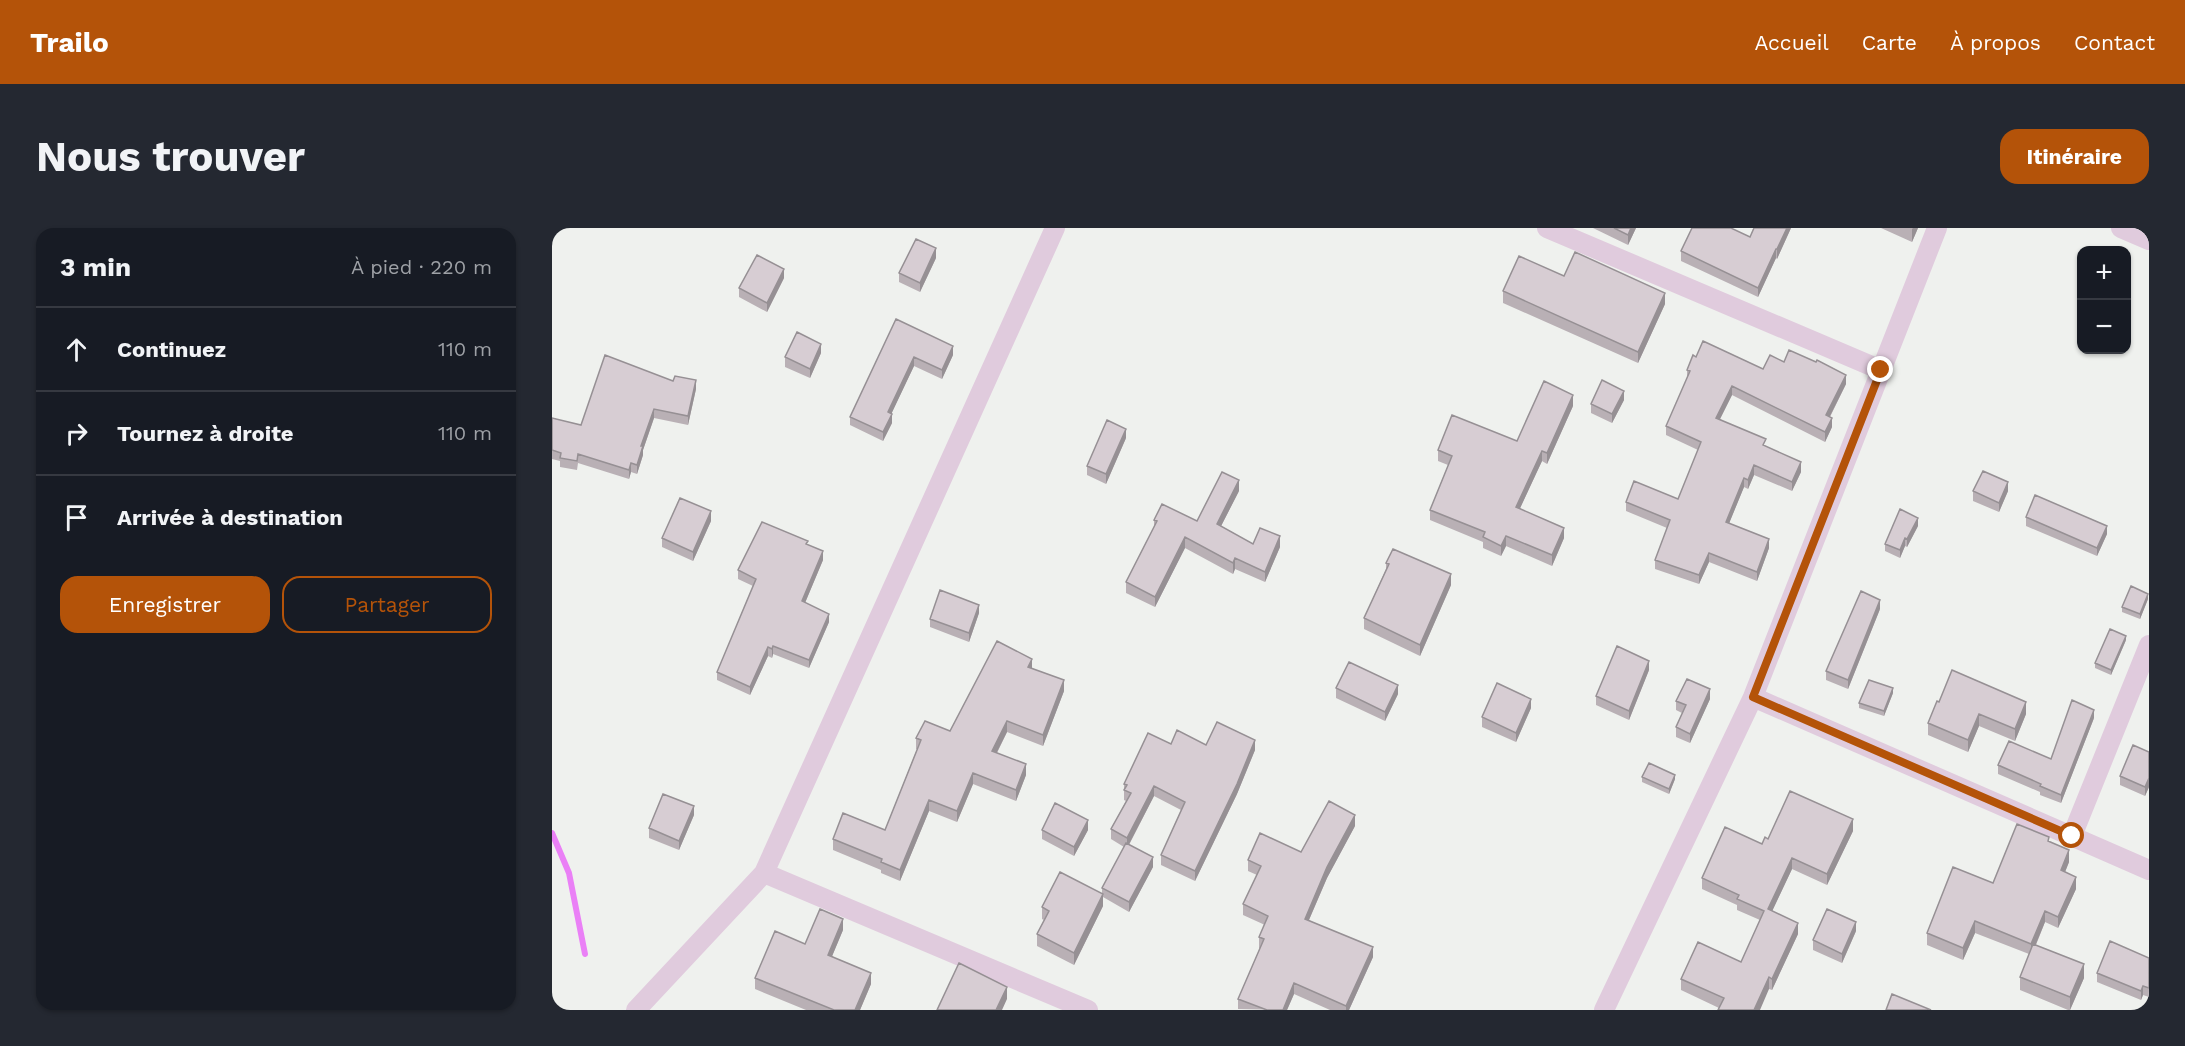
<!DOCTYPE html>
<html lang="fr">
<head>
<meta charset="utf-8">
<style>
	body { margin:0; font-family:"Work Sans",sans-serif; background:#242831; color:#f1f3f6 }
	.controls { position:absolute; right:18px; top:18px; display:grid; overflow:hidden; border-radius:12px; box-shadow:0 2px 4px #0004 }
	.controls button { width:54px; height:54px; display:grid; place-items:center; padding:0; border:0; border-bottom:2px solid #363941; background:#171b24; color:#f1f3f6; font:30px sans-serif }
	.stop { position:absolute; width:18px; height:18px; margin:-14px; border:4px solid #b45309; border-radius:50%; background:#fff }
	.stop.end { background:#b45309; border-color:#fff; box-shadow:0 2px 6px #0008 }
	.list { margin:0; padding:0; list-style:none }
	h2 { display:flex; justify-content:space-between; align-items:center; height:78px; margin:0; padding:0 24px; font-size:26px }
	h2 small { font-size:20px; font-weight:400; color:#9ea1a6 }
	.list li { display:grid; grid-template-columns:39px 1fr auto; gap:18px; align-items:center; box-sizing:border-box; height:84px; padding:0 24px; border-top:2px solid #363941 }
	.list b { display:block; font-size:22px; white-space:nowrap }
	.list em { font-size:20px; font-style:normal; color:#9ea1a6 }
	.actions { display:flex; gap:12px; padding:18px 24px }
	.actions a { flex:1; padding:14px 0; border:2px solid #b45309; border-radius:18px; text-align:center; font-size:21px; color:#b45309 }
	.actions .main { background:#b45309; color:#fff }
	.icon { flex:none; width:33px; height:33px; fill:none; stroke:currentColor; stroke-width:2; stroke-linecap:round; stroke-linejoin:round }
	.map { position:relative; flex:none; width:1597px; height:782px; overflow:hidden; border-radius:18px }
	header { display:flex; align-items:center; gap:36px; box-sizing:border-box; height:84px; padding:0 30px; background:#b45309; color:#fff }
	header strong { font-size:28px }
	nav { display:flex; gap:33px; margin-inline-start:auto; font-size:21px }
	.intro { display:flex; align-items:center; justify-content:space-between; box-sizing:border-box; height:144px; padding:0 36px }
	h1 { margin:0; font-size:42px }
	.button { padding:15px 27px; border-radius:18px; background:#b45309; color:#fff; font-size:21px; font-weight:700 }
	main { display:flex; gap:36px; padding:0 36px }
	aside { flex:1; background:#171b24; border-radius:18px; box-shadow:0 2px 4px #0004 }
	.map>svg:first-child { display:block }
</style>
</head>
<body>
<header>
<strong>Trailo</strong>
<nav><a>Accueil</a><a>Carte</a><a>À propos</a><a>Contact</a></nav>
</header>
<div class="intro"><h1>Nous trouver</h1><a class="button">Itinéraire</a></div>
<main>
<aside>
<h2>3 min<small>À pied · 220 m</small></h2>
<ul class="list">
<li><svg class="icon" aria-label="ahead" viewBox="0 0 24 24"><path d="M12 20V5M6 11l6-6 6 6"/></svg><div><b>Continuez</b></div><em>110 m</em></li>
<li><svg class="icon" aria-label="right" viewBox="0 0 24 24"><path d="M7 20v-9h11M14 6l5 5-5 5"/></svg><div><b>Tournez à droite</b></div><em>110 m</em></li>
<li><svg class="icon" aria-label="arrive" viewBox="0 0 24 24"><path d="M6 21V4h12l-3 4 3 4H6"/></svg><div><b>Arrivée à destination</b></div></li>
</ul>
<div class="actions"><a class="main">Enregistrer</a><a>Partager</a></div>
</aside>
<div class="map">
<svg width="1597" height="782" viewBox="0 0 1597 782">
	<rect width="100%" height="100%" fill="#eff1ee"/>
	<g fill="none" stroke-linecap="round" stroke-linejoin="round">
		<path stroke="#ea80f6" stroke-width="6" d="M0,605L17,645L33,726"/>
		<path stroke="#e0cbdd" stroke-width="20" d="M995,0L1329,142
			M1569,0L1597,12
			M1201,469L1597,642
			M1520,608L1597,417
			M212,645L536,782
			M84,782L212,645L503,0
			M1052,782L1201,469L1385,0"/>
	</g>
	<path fill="#b9b0b5" d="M1041,0H1084L1076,17Z
		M1202,0H1239L1225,31L1224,30L1206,69L1129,33V23L1198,9Z
		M1329,0H1366L1360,14Z
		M384,30L368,64L347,54V45Z
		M1012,48L1113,76L1086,135L951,75V63Z
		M232,50L215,84L187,69V60Z
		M344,91L401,127L390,151L362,138L339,186L340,195L331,213L298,197V189Z
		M269,125L258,150L233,139V129Z
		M1144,129L1211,141L1232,134L1294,156L1278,189L1280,199L1273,214L1180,167L1168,191L1214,218L1249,244L1240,263L1202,247L1196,261L1192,259L1177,295L1217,320L1205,353L1157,334L1147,356L1103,341V332L1115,300L1074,283V274L1126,271L1146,222L1114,207V198L1135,151V142Z
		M144,161L136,197L102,190L91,222V227L85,246L79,244L77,251L26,235L25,242L8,239V233L0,231V190L29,197Z
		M1072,172L1060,195L1039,185V176Z
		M1021,178L995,236L990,233L968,280L1012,310L1000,338L954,318L949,328L931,320V314L878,292V282L896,237L886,233V222L965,213Z
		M574,210L554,256L535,247V238Z
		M687,263L669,298L701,316L728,319L713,354L683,341L681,346L633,320L603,379L574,365V354L602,299V292L645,293Z
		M1421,263H1456L1447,284L1421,273Z
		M1474,289L1555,306L1545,328L1474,298Z
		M159,293L141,333L110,319V310Z
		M1366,298L1355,319L1353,318L1348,330L1333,323V316Z
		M256,317L271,332L253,375L277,394L257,440L221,426L220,430L216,428L198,467L165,452V444L201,358L186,351V342Z
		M834,335L899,357L868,428L812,401V390L834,341Z
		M1596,371L1588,391L1570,384V379Z
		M1328,381L1296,461L1274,452V443Z
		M427,385L417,414L378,399V391Z
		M1574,412L1559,447L1543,440V435Z
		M480,440L512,463L491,518L455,504L445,525L474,547L464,573L421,556L405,594L377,583L348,653L329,645V642L281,622V611L333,602L365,521H364V510L398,503Z
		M1097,442L1077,492L1044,477V468Z
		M784,460L846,466L833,493L784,470Z
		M1341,465L1332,488L1307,480V475Z
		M1158,471L1138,515L1124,509V499L1130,485L1124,482V473Z
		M1387,474L1474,486L1463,513L1427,498L1416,524L1376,507V495Z
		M979,480L964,514L930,499V489Z
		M1542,490L1509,575L1488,567V564L1446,546V537L1499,531Z
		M619,516L654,517L703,522L685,566L643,653L609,637V627L629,582L602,568L577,617L601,639L577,684L551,669V678L522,737L485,718V706L492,692L490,691V679L550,666V660L572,619L559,611V601L574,573L572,572V556Z
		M1597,524V559L1593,568L1568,557V548Z
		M1090,549L1123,551L1117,566L1090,554Z
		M142,587L127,622L97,610V600Z
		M803,598L775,650L757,692L821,729L797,782H778L742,766L735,782L686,781V771L708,720H707V709L713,697L691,687V676L705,647L696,643V632L749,624Z
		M490,602H536L522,628L490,611Z
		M1301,603L1275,657L1240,641L1220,683L1246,706L1220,762L1217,761L1167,780L1129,762V751L1189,734L1208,692L1185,682V677L1150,661V650L1216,611Z
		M1497,614L1517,634L1513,644L1524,661L1506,700L1493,694L1484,717L1532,750L1518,782H1516L1468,762V749L1477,726L1423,705L1411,732L1375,717V705Z
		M291,702L280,728L319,756L308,782H254L203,761V750L253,716Z
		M1304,703L1290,735L1261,722V712Z
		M1597,730V769L1591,767L1589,772L1545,754V745Z"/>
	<path fill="#969094" d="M1079,0H1084L1076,17V7Z
		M1235,0H1239L1225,31V21Z
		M1361,0H1366L1360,14V1Z
		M384,20V30L368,64V55Z
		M1224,21V30L1206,69V60Z
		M232,41V50L215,84V75Z
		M1113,65V76L1086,135V124Z
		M269,116V125L258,150V141Z
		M401,118V127L390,151V142Z
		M362,129V138L336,193V184Z
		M1294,147V156L1274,196V187Z
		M144,152V161L136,197V188Z
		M1180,158V167L1164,199V190Z
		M1072,163V172L1060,195V186Z
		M1021,167V178L995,236V225Z
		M102,181V190L91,222V227L85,246V237L89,218Z
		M340,186V195L331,213V204Z
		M1280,190V199L1273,214V204Z
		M574,201V210L554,256V246Z
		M990,223V233L964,289V279Z
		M1249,234V244L1240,263V254Z
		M79,235V244L77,251V242Z
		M1202,237V247L1196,261V252Z
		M1192,250V259L1174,303V294Z
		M687,252V263L665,306V296Z
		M1456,254V263L1447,284V275Z
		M159,283V293L141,333V324Z
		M1366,290V298L1355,319V311Z
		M1555,298V306L1545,328V320Z
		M1012,300V310L1000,338V327Z
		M728,308V319L713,354V344Z
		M954,308V318L949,328V318Z
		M633,309V320L603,379V369Z
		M1353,310V318L1348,330V322Z
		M1217,311V320L1205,353V344Z
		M271,323V332L250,382V373Z
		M1157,325V334L1147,356V347Z
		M683,330V341L681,346V335Z
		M899,346V357L868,428V417Z
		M1596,366V371L1588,391V386Z
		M1328,372V381L1296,461V452Z
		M427,377V385L417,414V405Z
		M277,386V394L257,440V432Z
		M1574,408V412L1559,447V442Z
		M221,418V426L220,430V421Z
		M216,419V428L198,467V459Z
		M480,431V442L476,439Z
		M1097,433V442L1077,492V483Z
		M512,452V463L491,518V507Z
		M846,457V466L833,493V484Z
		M1341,460V465L1332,488V483Z
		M1158,461V471L1138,515V506Z
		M979,471V480L964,514V505Z
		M1474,474V486L1463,513V501Z
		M1542,482V490L1509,575V567Z
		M1427,486V498L1416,524V512Z
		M455,493V504L440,534V523Z
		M703,512V522L685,566L643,653V643Z
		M474,536V547L464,573V562Z
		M421,545V556L405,594V583Z
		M1123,547V551L1117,566V561Z
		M1597,550V559L1593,568V559Z
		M602,558V568L575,620V610Z
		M377,572V583L348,653V642Z
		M142,578V587L127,622V613Z
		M803,587V598L775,650L753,701V691L775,639Z
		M1301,591V603L1275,657V646Z
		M536,592V602L522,628V619Z
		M1517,622V634L1509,654V642Z
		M601,629V639L577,684V674Z
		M1240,630V641L1216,692V681Z
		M1524,649V661L1506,700V689Z
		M551,666V678L522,737V725Z
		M1493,683V694L1479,728V716Z
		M291,691V702L276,738V727Z
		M1423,693V705L1411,732V720Z
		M1304,694V703L1290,735V726Z
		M1246,695V706L1220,762V751Z
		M821,719V729L797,782H794V778Z
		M1532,736V750L1518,782V769Z
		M319,745V756L308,782H303Z
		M1217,749V761L1208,782H1202Z
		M742,755V766L735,782H731Z
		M1591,758V767L1589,772V763Z
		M455,759V771L450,782H444Z"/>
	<path fill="#d7cdd3" stroke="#969094" stroke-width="1.5" d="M1062,0H1079L1076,7Z
		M1140,0H1179L1198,9L1202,0H1235L1225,21H1224L1206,60L1129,23Z
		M364,11L384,20L368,55L347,45Z
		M1023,24L1113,65L1086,124L951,63L967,28L1012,48Z
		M205,27L232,41L215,75L187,60Z
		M344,91L401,118L390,142L362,129L336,184L340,186L331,204L298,189Z
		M245,104L269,116L258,141L233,129Z
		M1151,113L1211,141L1218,127L1232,134L1237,122L1264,134L1265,132L1294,147L1274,187L1280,190L1273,204L1180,158L1164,190L1214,211L1211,217L1249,234L1240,254L1202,237L1196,252L1192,250L1174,294L1217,311L1205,344L1157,325L1147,347L1103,332L1118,292L1074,274L1082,253L1126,271L1149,214L1114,198L1138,143L1135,142L1141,127L1144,129Z
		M53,127L121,153L123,148L144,152L136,188L102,181L89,218H91L85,237L79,235L77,242L26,226L25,233L8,230L9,225L0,222V190L29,197Z
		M1050,152L1072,163L1060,186L1039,176Z
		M992,153L1021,167L995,225L990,223L964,279L1012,300L1000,327L954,308L949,318L931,309L933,304L878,282L900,228L886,222L900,187L965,213Z
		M555,192L574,201L554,246L535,238Z
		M1431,243L1456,254L1447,275L1421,263Z
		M670,244L687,252L665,296L701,316L708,300L728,308L713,344L683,330L681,335L633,309L603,369L574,354L605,293L602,292L610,276L645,293Z
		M1483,267L1555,298L1545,320L1474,289Z
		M128,270L159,283L141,324L110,310Z
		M1348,281L1366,290L1355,311L1353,310L1348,322L1333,316Z
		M210,294L256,313L254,316L271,323L250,373L277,386L257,432L221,418L220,421L216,419L198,459L165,444L204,351L186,342Z
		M841,321L899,346L868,417L812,390L837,336L834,335Z
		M1579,358L1596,366L1588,386L1570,379Z
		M388,362L427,377L417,405L378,391Z
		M1309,363L1328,372L1296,452L1274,443Z
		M1558,401L1574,408L1559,442L1543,435Z
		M445,413L480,431L476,439L512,452L491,507L455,493L440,523L474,536L464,562L421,545L405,583L377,572L348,642L329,634L330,631L281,611L291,585L333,602L369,512L364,510L373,493L398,503Z
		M1065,418L1097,433L1077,483L1044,468Z
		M797,434L846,457L833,484L784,460Z
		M1400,442L1474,474L1463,501L1427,486L1416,512L1376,495L1385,473L1387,474Z
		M1135,451L1158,461L1138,506L1124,499L1134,477L1124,473Z
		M1317,452L1341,460L1332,483L1307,475Z
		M945,455L979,471L964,505L930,489Z
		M1520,472L1542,482L1509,567L1488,558L1489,556L1446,537L1457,513L1499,531Z
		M665,494L703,512L685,556L643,643L609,627L633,574L602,558L575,610L559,601L579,565L572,562L575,557L572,556L596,505L619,516L625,502L654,517Z
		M1581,517L1597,524V550L1593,559L1568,548Z
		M1097,535L1123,547L1117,561L1090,549Z
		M1238,563L1301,591L1275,646L1240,630L1216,681L1246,695L1220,751L1217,749L1202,782H1166L1172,770L1129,751L1146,714L1189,734L1212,683L1185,671L1187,667L1150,650L1173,599L1210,616L1213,609L1216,611Z
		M111,566L142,578L127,613L97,600Z
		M777,573L803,587L775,639L753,691L821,719L794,778L742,755L731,782H715L686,771L712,711L707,709L716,688L691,676L709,638L696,632L708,605L749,624Z
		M503,575L536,592L522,619L490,602Z
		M1465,596L1497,609L1496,613L1517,622L1509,642L1524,649L1506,689L1493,683L1479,716L1423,693L1411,720L1375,705L1401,639L1441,655Z
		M574,615L601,629L577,674L550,660Z
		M508,644L551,666L522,725L485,706L497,683L490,679Z
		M268,681L291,691L276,727L319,745L303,782H282L203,750L223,703L253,716Z
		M1275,681L1304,694L1290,726L1261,712Z
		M1558,713L1597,730V760L1591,758L1589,763L1545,745Z
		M1481,716L1532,736L1518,769L1468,749Z
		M407,735L455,759L444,782H385Z
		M1340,766L1379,782H1334Z"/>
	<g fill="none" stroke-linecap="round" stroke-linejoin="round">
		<path stroke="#b45309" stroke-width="8" d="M1329,142L1201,469L1520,608"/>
	</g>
</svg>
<div class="controls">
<button>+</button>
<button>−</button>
</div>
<div class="stop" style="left:1520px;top:608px"></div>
<div class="stop end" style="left:1329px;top:142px"></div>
</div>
</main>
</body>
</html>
